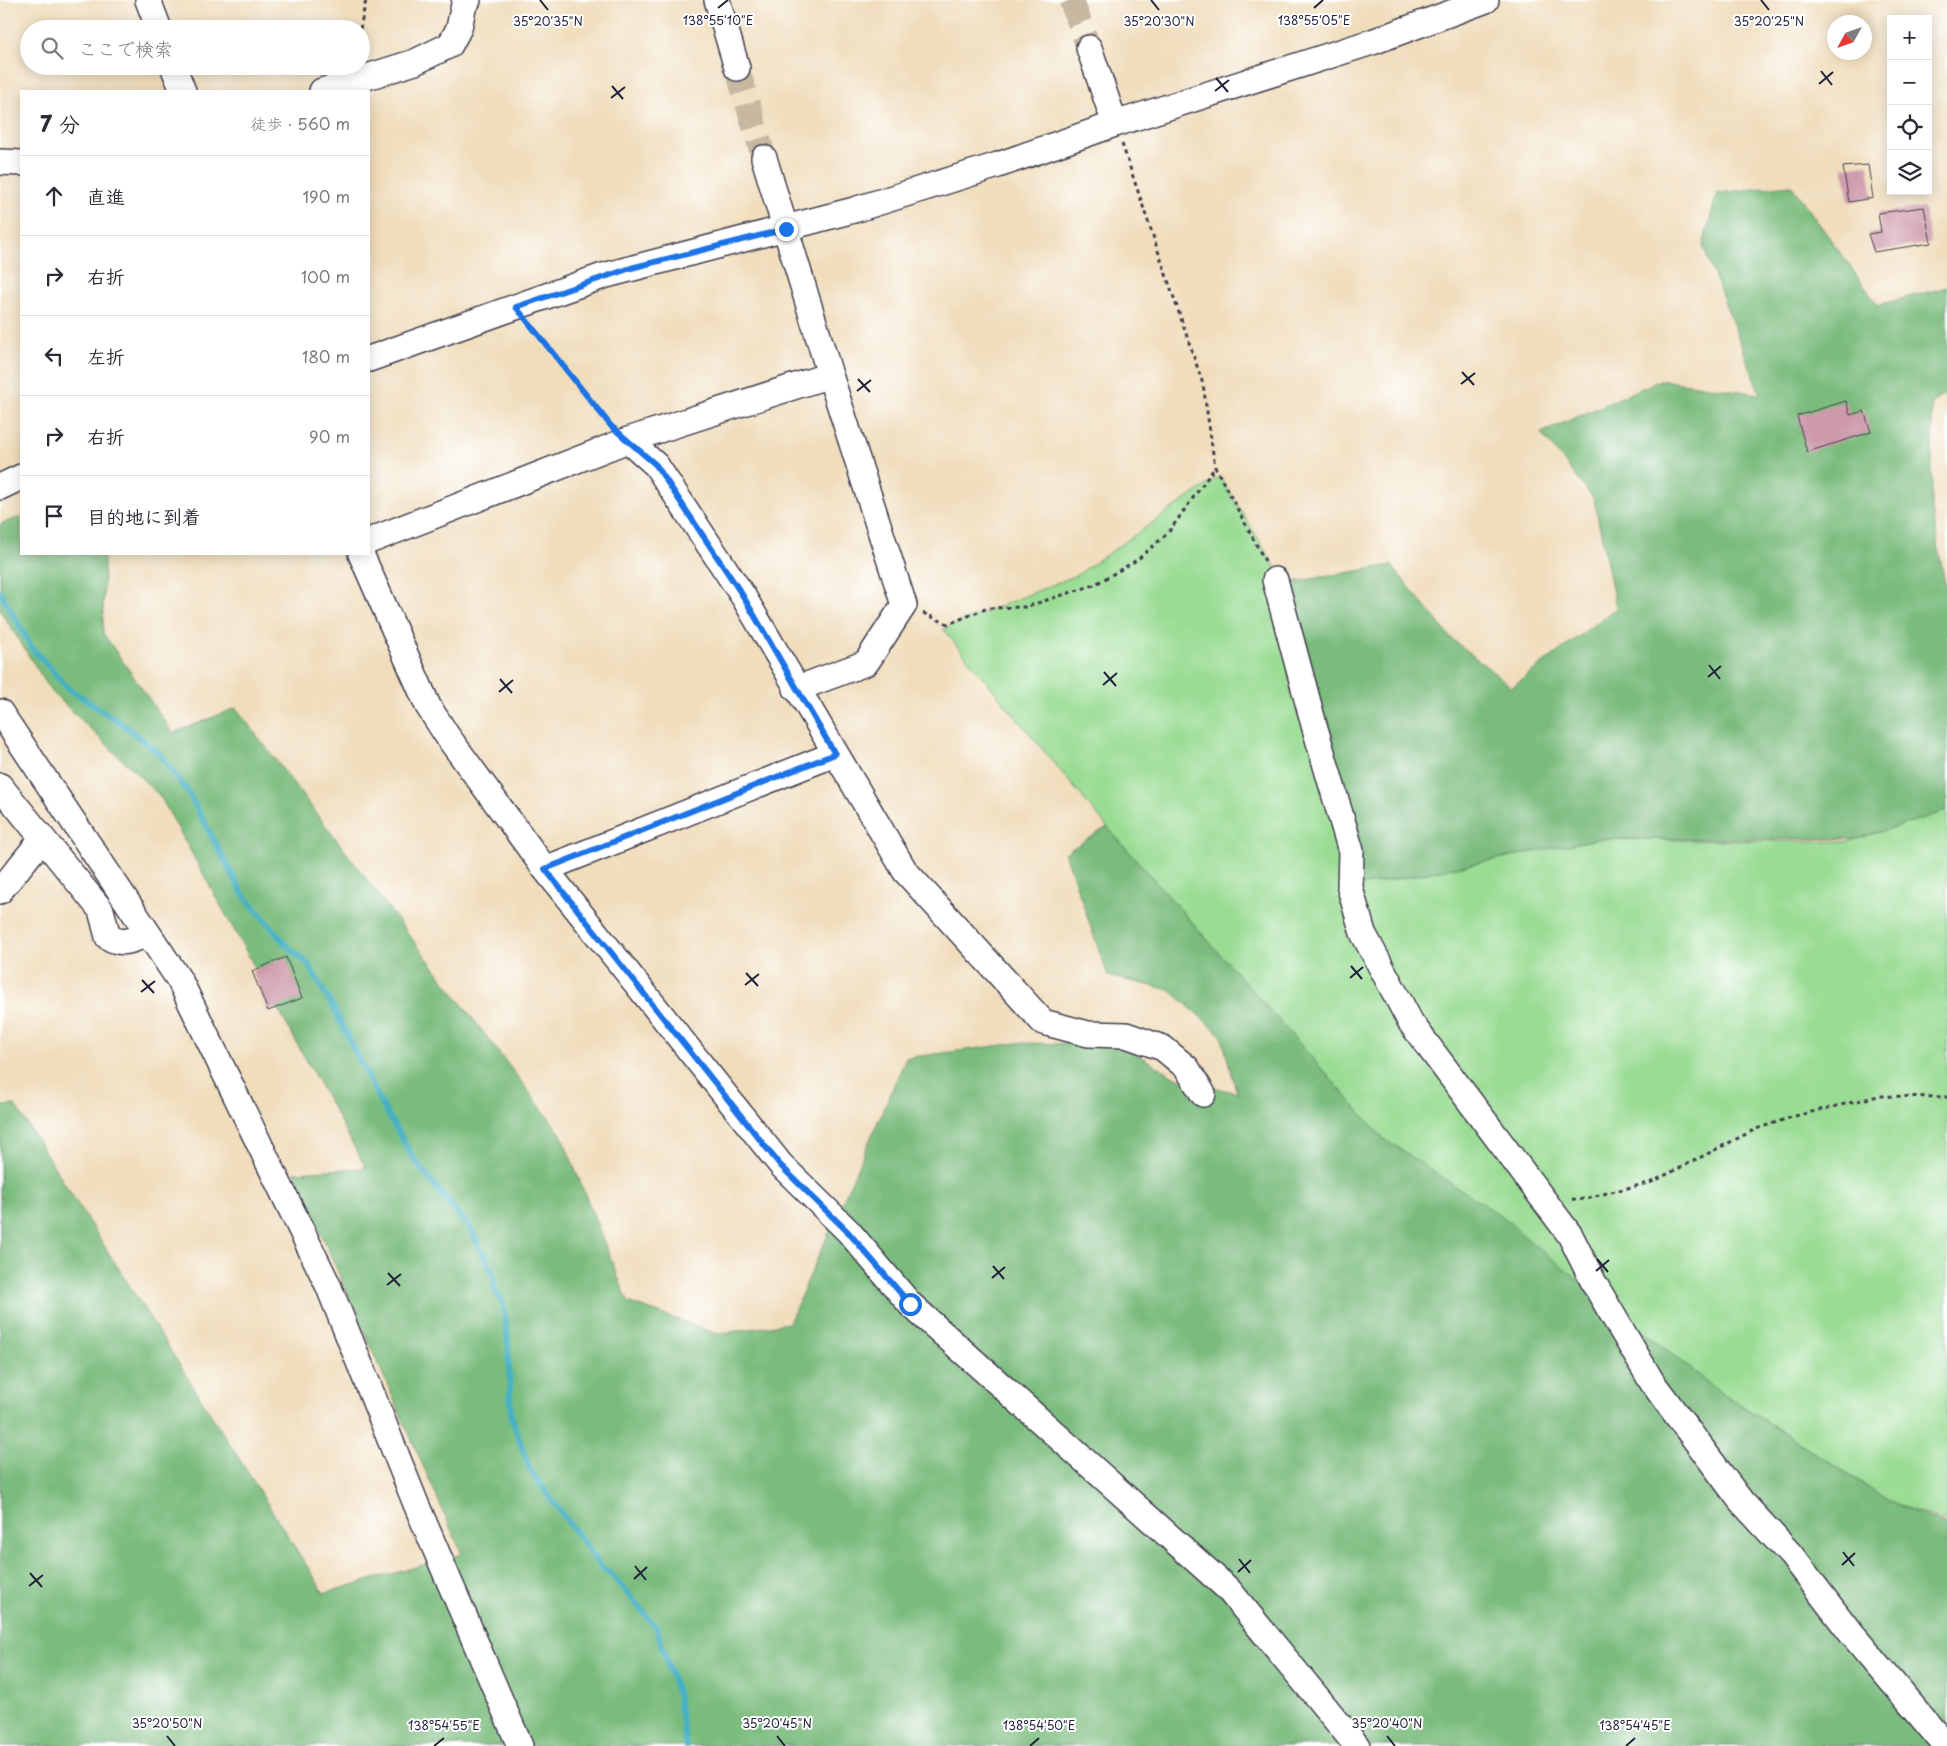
<!DOCTYPE html>
<html lang="ja">
<head>
<meta charset="utf-8">
<style>
	body { margin:0; font-family:"Playpen Sans","Klee One",sans-serif; background:#f7f7f7; color:#2b2b33 }
	.controls { position:absolute; right:15px; top:15px; display:grid; overflow:hidden; border-radius:0px; box-shadow:0 2px 12px #0003 }
	.controls button { width:45px; height:45px; display:grid; place-items:center; padding:0; border:0; border-bottom:1px solid #e1e1e2; background:#fff; color:#2b2b33; font:25px sans-serif }
	.compass { position:absolute; left:1827px; top:15px; width:45px; height:45px; border-radius:50%; background:#fff; box-shadow:0 2px 12px #0003; rotate:230deg }
	.stop { position:absolute; width:15px; height:15px; margin:-11px; border:4px solid #1a73e8; border-radius:50%; background:#fff }
	.stop.end { background:#1a73e8; border-color:#fff; box-shadow:0 1px 5px #0008 }
	.list { margin:0; padding:0; list-style:none }
	h2 { display:flex; justify-content:space-between; align-items:center; height:65px; margin:0; padding:0 20px; font-size:21px }
	h2 small { font-size:16px; font-weight:400; color:#7c7c81 }
	.list li { display:grid; grid-template-columns:32px 1fr auto; gap:15px; align-items:center; box-sizing:border-box; height:80px; padding:0 20px; border-top:1px solid #e1e1e2 }
	.list b { display:block; font-size:19px; white-space:nowrap }
	.list em { font-size:16px; font-style:normal; color:#7c7c81 }
	.icon { flex:none; width:28px; height:28px; fill:none; stroke:currentColor; stroke-width:2; stroke-linecap:round; stroke-linejoin:round }
	.map { position:relative; flex:none; width:1947px; height:1746px; overflow:hidden }
	.search { position:absolute; background:#fff; box-shadow:0 2px 12px #0003; left:20px; top:20px; width:350px; height:55px; display:flex; align-items:center; gap:12px; box-sizing:border-box; padding:0 18px; border-radius:28px; color:#7c7c81; font-size:19px }
	.panel { position:absolute; background:#fff; box-shadow:0 2px 12px #0003; left:20px; top:90px; width:350px; height:465px; border-radius:0px }
	.map>svg:first-child { display:block }
</style>
</head>
<body>
<div class="map">
<svg width="1947" height="1746" viewBox="0 0 1947 1746">
	<rect width="100%" height="100%" fill="#fff"/>
	<filter id="ink" filterUnits="userSpaceOnUse"><feTurbulence type="fractalNoise" baseFrequency=".02" numOctaves="2"/><feDisplacementMap in="SourceGraphic" scale="10" xChannelSelector="R" yChannelSelector="G"/><feConvolveMatrix kernelMatrix="1 2 1 2 8 2 1 2 1" color-interpolation-filters="sRGB"/></filter>
	<filter id="wash" filterUnits="userSpaceOnUse"><feTurbulence type="fractalNoise" baseFrequency=".0096" numOctaves="4" result="noise"/><feDisplacementMap in="SourceGraphic" scale="20" xChannelSelector="R" yChannelSelector="G"/><feGaussianBlur stdDeviation="1.12" result="paint"/><feColorMatrix in="noise" values="0 0 0 0 0 0 0 0 0 0 0 0 0 0 0 0 0 1.4 0 .05"/><feComposite in="paint" operator="in"/></filter>
	<g filter="url(#wash)">
		<rect width="100%" height="100%" fill="#f0ddbc"/>
		<path fill="#99dc93" stroke="#5e7f67" d="M1220,476L1279,573L1350,888L1598,839L1847,842L1947,810V1522L1896,1505L1619,1326L1384,1139L1107,827L943,629L1077,575Z"/>
		<path fill="#7abc7d" stroke="#4e6f5c" d="M1791,185L1878,305L1947,287V393L1932,403V510L1947,595V811L1856,839H1598L1350,888L1276,585L1391,565L1452,639L1512,687L1616,608L1594,499L1541,433L1660,380L1760,394L1703,246L1717,193Z
			M21,517V554H104L103,633L173,733L236,708L561,1134L628,1302L718,1334L789,1323L906,1058L1017,1043L1121,1045L1177,1078L1237,1093L1221,1035L1170,990L1108,976L1065,853L1107,827L1384,1139L1506,1219L1526,1238L1719,1391L1896,1505L1947,1525V1746H0V1106L15,1105L324,1593L462,1554L294,1172L366,1168L160,796L51,691L0,610V524Z"/>
		<g fill="none" stroke-linecap="round" stroke-linejoin="round">
			<path stroke="#46b1c4" stroke-width="6" d="M0,592L32,648L69,689L124,725L157,752L188,792L242,893L287,946L308,964L333,1007L380,1101L415,1161L471,1230L493,1273L495,1291L503,1303L508,1342L511,1416L530,1470L602,1568L612,1575L656,1627L677,1693L686,1746"/>
		</g>
		<g id="blocks">
			<path fill="#cd9aaa" d="M1868,165L1873,198L1849,202L1843,167Z
				M1924,207L1931,243L1874,252L1868,234L1881,232L1878,213Z
				M1846,401L1850,415L1864,411L1871,432L1807,452L1797,416Z
				M286,957L302,998L268,1011L252,971Z"/>
		</g>
	</g>
	<g filter="url(#ink)">
		<use href="#blocks" fill-opacity="0" stroke="#413e4e" stroke-width="1"/>
		<g fill="none" stroke-linecap="round" stroke-linejoin="round">
			<path stroke="#c7b8a2" stroke-width="25" stroke-dasharray="25 12" stroke-linecap="butt" d="M1071,0L1089,48
				M737,68L764,158"/>
			<g stroke="#413e4e" stroke-width="28">
				<path id="minor" d="M148,0L159,29
					M717,0L737,68
					M1089,48L1115,124
					M173,66L183,91
					M322,91L415,62L450,45L459,28L464,4L468,0
					M0,162L21,163
					M369,359L603,276L854,210L998,165L1115,124L1372,42L1486,0
					M628,440L656,465L743,596L905,871L1043,1022L1088,1034L1126,1035L1163,1048L1187,1068L1203,1094
					M0,487L21,477
					M369,541L628,440L830,375L764,158
					M361,554L428,706L448,737L545,869L781,1165L849,1232L910,1304L1228,1589L1357,1746
					M1275,580L1314,725L1351,851L1350,888L1363,933L1411,1023L1570,1235L1594,1283L1652,1382L1741,1501L1791,1555L1850,1632L1946,1746
					M796,689L866,663L904,605L830,375
					M0,712L180,981L328,1285L416,1504L520,1746
					M0,786L101,910L108,937C123,946 133,940 147,934
					M545,869L835,754
					M0,891L42,839"/>
			</g>
			<path stroke="#413e4e" stroke-width="3" stroke-dasharray="4 4" stroke-linecap="butt" d="M360,29L366,0
				M1122,144L1203,384L1215,467L1265,561
				M530,324L610,425
				M923,613L948,624L988,608L1025,607L1094,585L1137,560L1168,533L1215,467
				M1572,1199L1579,1200L1652,1182L1756,1129L1795,1116L1878,1096L1947,1097"/>
			<use href="#minor" stroke="#fff" stroke-width="25"/>
		</g>
	</g>
	<g fill="none" stroke-linecap="round" stroke-linejoin="round" filter="url(#ink)">
		<path stroke="#1a73e8" stroke-width="6" d="M786,229L631,268L516,307L611,426L656,465L743,596L835,754L545,869L780,1165L848,1232L910,1304"/>
	</g>
	<path fill="none" stroke="#22223b" stroke-width="2" d="M540,0L548,10M1151,0L1159,10M1761,0L1769,10M718,8L728,0M1314,8L1323,0M1821,71L1832,85M1216,78L1228,92M1819,84L1833,72M612,86L623,99M1215,91L1229,80M611,98L625,87M1462,372L1474,385M858,379L870,392M1461,384L1475,373M857,391L871,380M1709,665L1720,679M1104,672L1116,686M1708,677L1721,666M500,679L512,693M1103,685L1117,673M499,692L513,680M1351,966L1362,979M746,973L758,986M1350,978L1363,967M142,980L154,993M745,985L759,974M141,992L155,981M1597,1259L1608,1272M993,1266L1004,1279M1596,1271L1609,1260M388,1273L400,1286M992,1278L1005,1267M387,1285L401,1274M1843,1552L1854,1566M1239,1559L1250,1573M1842,1565L1855,1553M635,1566L646,1580M1238,1572L1251,1560M30,1573L42,1587M634,1579L647,1567M29,1586L43,1575M167,1736L175,1746M777,1736L785,1746M1387,1736L1395,1746M434,1746L444,1738M1030,1746L1039,1738M1626,1746L1635,1738"/>
	<g font-size="12" text-anchor="middle" fill="#22223b" stroke="#fff" stroke-width="4" stroke-linejoin="round" paint-order="stroke">
		<text x="718" y="25">138°55'10"E</text>
		<text x="1314" y="25">138°55'05"E</text>
		<text x="548" y="26">35°20'35"N</text>
		<text x="1159" y="26">35°20'30"N</text>
		<text x="1769" y="26">35°20'25"N</text>
		<text x="167" y="1728">35°20'50"N</text>
		<text x="777" y="1728">35°20'45"N</text>
		<text x="1387" y="1728">35°20'40"N</text>
		<text x="444" y="1730">138°54'55"E</text>
		<text x="1039" y="1730">138°54'50"E</text>
		<text x="1635" y="1730">138°54'45"E</text>
	</g>
</svg>
<div class="controls">
<button>+</button>
<button>−</button>
<button><svg class="icon" aria-label="locate" viewBox="0 0 24 24"><circle cx="12" cy="12" r="6"/><path d="M12 2v4M12 18v4M2 12h4M18 12h4"/></svg></button>
<button><svg class="icon" aria-label="layers" viewBox="0 0 24 24"><path d="M12 4l9 5-9 5-9-5zM3 14l9 5 9-5"/></svg></button>
</div>
<svg class="compass" viewBox="-18 -18 36 36"><path d="M0-13l5 13h-10z" fill="#e53935"/><path d="M0 13l5-13h-10z" fill="#7c7c81"/></svg>
<div class="stop" style="left:910px;top:1304px"></div>
<div class="stop end" style="left:786px;top:229px"></div>
<div class="search"><svg class="icon" aria-label="search" viewBox="0 0 24 24"><circle cx="10" cy="10" r="6"/><path d="M15 15l6 6"/></svg>ここで検索</div>
<section class="panel">
<h2>7 分<small>徒歩 · 560 m</small></h2>
<ul class="list">
<li><svg class="icon" aria-label="ahead" viewBox="0 0 24 24"><path d="M12 20V5M6 11l6-6 6 6"/></svg><div><b>直進</b></div><em>190 m</em></li>
<li><svg class="icon" aria-label="right" viewBox="0 0 24 24"><path d="M7 20v-9h11M14 6l5 5-5 5"/></svg><div><b>右折</b></div><em>100 m</em></li>
<li><svg class="icon" aria-label="left" viewBox="0 0 24 24"><path d="M17 20v-9H6M10 6l-5 5 5 5"/></svg><div><b>左折</b></div><em>180 m</em></li>
<li><svg class="icon" aria-label="right" viewBox="0 0 24 24"><path d="M7 20v-9h11M14 6l5 5-5 5"/></svg><div><b>右折</b></div><em>90 m</em></li>
<li><svg class="icon" aria-label="arrive" viewBox="0 0 24 24"><path d="M6 21V4h12l-3 4 3 4H6"/></svg><div><b>目的地に到着</b></div></li>
</ul>
</section>
</div>
</body>
</html>
